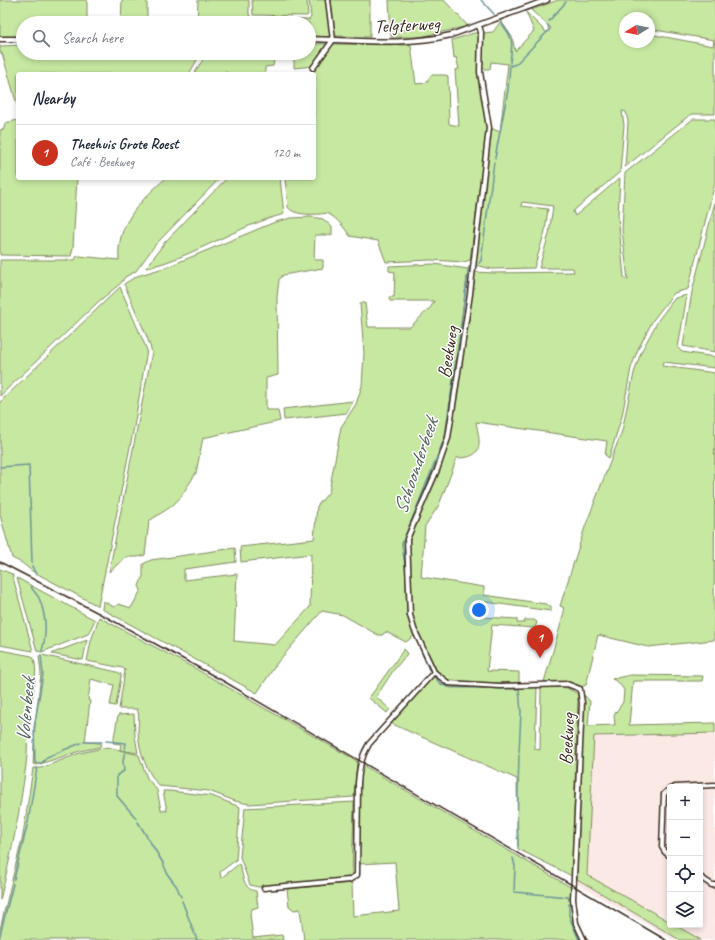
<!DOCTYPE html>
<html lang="en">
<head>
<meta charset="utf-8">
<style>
	body { margin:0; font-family:Caveat,sans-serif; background:#f6f6f7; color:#1f2937 }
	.controls { position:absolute; right:12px; bottom:12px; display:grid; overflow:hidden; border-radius:4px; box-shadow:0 2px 6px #0003 }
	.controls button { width:36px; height:36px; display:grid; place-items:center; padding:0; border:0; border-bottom:1px solid #e0e1e3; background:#fff; color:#1f2937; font:20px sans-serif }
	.compass { position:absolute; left:619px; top:12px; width:36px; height:36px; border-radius:50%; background:#fff; box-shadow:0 2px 6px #0003; rotate:260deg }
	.you { position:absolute; left:479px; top:610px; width:14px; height:14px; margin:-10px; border:3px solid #fff; border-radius:50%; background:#1a73e8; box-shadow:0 0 0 6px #1a73e833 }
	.badge { display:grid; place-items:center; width:26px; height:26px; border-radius:50%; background:#c8321e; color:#fff; font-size:13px; font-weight:700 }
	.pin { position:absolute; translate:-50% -33px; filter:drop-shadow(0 1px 2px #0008) }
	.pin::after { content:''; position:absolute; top:21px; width:14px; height:12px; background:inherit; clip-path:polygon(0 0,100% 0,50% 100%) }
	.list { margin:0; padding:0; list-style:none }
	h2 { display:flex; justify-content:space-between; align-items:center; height:52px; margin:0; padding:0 16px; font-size:17px }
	h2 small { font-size:13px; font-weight:400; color:#747a83 }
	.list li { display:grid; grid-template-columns:26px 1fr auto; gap:12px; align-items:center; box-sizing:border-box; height:56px; padding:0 16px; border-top:1px solid #e0e1e3 }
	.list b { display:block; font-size:15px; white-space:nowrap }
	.list p { margin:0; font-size:13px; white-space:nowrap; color:#747a83 }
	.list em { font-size:13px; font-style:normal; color:#747a83 }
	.icon { flex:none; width:22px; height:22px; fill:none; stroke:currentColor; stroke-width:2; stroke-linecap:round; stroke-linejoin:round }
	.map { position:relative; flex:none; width:715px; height:940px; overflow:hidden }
	.search { position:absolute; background:#fff; box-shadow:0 2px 6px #0003; left:16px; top:16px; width:300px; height:44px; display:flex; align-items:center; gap:10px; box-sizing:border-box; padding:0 14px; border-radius:22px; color:#747a83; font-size:15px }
	.panel { position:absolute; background:#fff; box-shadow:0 2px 6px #0003; left:16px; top:72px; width:300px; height:108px; border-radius:4px }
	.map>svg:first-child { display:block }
</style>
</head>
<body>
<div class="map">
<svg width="715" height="940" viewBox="0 0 715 940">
	<rect width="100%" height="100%" fill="#fff"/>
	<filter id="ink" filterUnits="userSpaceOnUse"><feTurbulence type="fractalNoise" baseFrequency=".025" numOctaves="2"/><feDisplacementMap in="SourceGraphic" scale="8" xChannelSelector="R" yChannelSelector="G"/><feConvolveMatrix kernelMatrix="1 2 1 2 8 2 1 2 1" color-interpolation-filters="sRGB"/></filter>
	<g filter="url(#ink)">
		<path fill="#fbe9e6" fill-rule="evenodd" d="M715,733V940H673L575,883L581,737ZM670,787H700V925H670Z"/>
		<path fill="#c6e8a1" stroke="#808960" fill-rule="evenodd" d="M0,0H87V23H23V36L0,37Z
			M122,0H147V23H121Z
			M198,0H249V15L253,18L309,20L311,17L309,0H326L331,33L328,37H309V23H197Z
			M252,0H307L308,15L307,16L253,15Z
			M331,0H370V37L335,36Z
			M389,0H444L468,26L420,37H391Z
			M558,0H715V114H691L625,167L628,122L626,112L622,111L624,125L620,172L573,211L575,216L620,178L618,216L624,277L628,280L622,230L625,173L693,119H715V183L688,289L674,293L653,320L638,349L631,368L622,416L609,458L605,455L607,441L476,422C480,443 485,458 457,458L439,505L425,526L421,577L484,587V595L546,604L551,607V611L485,602L483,617L517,619V623H524L525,620H534L537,622L535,628L492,625L487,671L519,672V683H450L438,673L416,629L412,615L408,545L410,534L438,470L449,442L457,398L474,272L494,273L574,272L573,268H539L549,234L553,206L522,202L521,206L548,209L545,231L534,268L492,269L475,265L491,128L500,132L508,64L491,62L490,69H481L483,33L493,32L501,21L512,37L515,51L534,31L526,12L547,33L551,28L531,10ZM625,18H649V29L714,40L713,46L649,34V42H625Z
			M474,33H479L478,76L487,131L470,260L464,262L431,260L386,262L378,241L350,236C343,226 338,219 327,213C317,215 293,216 288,207L285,178H314V74H312L332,44L411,45L416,84L426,83L431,75H445L448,76L449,124L459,126L455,70L459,69L456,57L454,58L452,40Z
			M309,44H328L313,66L294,68V58L278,57V53H309Z
			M23,45V53H201L189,74H18V108L2,53H0V46Z
			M207,53H275L273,66L265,67V74H227V72L221,74H194Z
			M18,120V178H77L73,248L71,256L0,255V130L4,129L5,123Z
			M166,178H220L155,245L136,271L125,277L121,283L98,302L0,396V260H75L77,256H79L119,260C116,224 141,200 166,178Z
			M227,178H280L284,214C236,226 194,257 146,268L165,242Z
			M715,202V352L683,346L692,292Z
			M312,217L323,219L332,227V235H315L314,260H323V268L283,275L279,280L277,297L278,375L266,378V410H278L280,421L203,438L196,473L180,498L172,506L149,521L145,555L138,557H126L109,572L152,352L147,337L124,284L137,276L167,267L275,222L291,218Z
			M434,264L468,269L448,430L439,457L407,533L405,545L408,607L415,635L406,642L386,632L382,635H378L343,615L322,611L277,663L257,693L102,609L103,601L114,607L119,604L131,608L141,590L139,586L143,576V564L151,560L235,548L236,562L184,569V580L237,574L234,641L275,645L310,607L311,554L241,562L240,547L314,539L317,506L329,492L341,427L356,404L362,386L364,353L360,303H365L368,327H410L431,307L434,301H390L389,297H394L395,272L389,271V266Z
			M120,287L147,350L134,427L98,606L32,571L22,563L12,558L0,515V402Z
			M687,295L678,348L682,352L715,357V368L663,362L662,366L715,373L714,640L648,647L598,635L586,685L581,687L567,682H544L564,613L563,607L560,606L585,527L622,431L634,373L641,352L659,319L675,298Z
			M353,401L347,413L284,420L283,409Z
			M0,569L12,574L33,651L0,645Z
			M17,578L95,620L88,634L42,652L37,651Z
			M99,617L196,669L357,761L354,797L249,804L235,801L209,791L159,786C146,771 139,751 138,731C138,724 140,715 137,709H119L125,670L123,668L87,661L91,641Z
			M87,640L83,660L52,654L53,653Z
			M404,649L407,654L393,671L376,697L390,709L387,713L369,698Z
			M0,650L32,656C41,665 30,706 29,719C27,734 28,750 26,765C20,811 11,856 0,900Z
			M42,655L117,672L121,674V677L116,706L110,705L114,685L91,679L88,700L90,701L85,742L101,743L100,747L80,751L37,765L33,764L35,725L41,674L39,656Z
			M630,675L703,676L702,681H633L629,725L715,723V733L594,736L587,875L670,922V925H675L701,940H680L577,879L584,695L590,701L588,726L615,725L614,715L623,702L624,690L618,682L612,679Z
			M433,676L440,683L451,688L537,687L535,749L540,750L541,687H565L578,694L572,876L518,849L517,779L390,723Z
			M134,714L135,736L138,753L120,750L121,744L113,743L118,715Z
			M108,747L139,755L147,778L157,790L161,810L167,811L163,791H170L212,796L240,807L236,860L220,872L221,878L239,864C244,875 242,889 256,891L258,907L252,909L250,914L253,938L282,935L283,940H0V929L23,835L33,768H41L80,753Z
			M361,764L572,888L575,924L582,940H304L300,909L294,910L289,906L287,889L352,883L353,916L399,911L395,862L359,864Z
			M354,802L352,878L258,887L250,885L240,857L245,808Z"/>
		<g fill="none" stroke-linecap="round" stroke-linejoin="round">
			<path stroke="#6d9599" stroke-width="1.5" d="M481,0L494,14
				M549,21L566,2
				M501,23C515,39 512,44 510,63
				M510,66L516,64L549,30L548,25
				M495,158L508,90L510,65
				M479,263L481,261L494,162
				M0,467L29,465L32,563
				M32,566L36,575
				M31,586C32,591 37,593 39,598C46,615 47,634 42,651
				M41,655L43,674L34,728L35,763H42L47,757L81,743
				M429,670L407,616L406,573L402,544L445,437L469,267
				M433,676L442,685L449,687L519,689L521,712L519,752
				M106,741L126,743L123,762L124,771L117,775V796L136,818
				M84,742H102
				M138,822L163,863L168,875L177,887L181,897
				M518,846L517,828L519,755
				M513,858L515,866L514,892L568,897L569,900
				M14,879L28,822L37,768
				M182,901L197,940
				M569,904V916L579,940
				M0,935L13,884"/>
			<g stroke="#3b2a1e" stroke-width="7">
				<path id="street" d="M479,26L481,32L480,72L489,128L470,294L448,438L437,470L407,539L410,615L414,629L434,672L448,683L500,686L567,684L580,689L582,703L573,899L576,923L584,940
					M0,39H23
					M309,39C356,40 405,46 451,35L547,0
					M313,68L333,40L328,0
					M675,787L715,785
					M670,789L664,794L662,847L665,852L670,856
					M700,877L712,885H715
					M264,888L349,880L357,875L358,784C359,769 361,757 369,744L434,672"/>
			</g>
			<use href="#street" stroke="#fff" stroke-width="4"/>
			<path stroke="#3b2a1e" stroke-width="1.5" d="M0,562L108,618L225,682L666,940"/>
		</g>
	</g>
	<g text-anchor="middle" stroke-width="3" stroke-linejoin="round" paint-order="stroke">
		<g font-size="19" fill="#3b2a1e" stroke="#fff">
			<text transform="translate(407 24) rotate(-3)" y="7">Telgterweg</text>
			<text transform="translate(447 352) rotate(-81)" y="7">Beekweg</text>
			<text transform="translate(566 739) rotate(-87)" y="7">Beekweg</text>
		</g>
		<g font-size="20" font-style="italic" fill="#54605c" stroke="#fff">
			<text transform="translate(415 466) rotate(-71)" y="7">Schoonderbeek</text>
			<text transform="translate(25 710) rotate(-85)" y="7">Volenbeek</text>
		</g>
	</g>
</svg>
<div class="controls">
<button>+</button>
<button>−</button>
<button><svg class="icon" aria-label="locate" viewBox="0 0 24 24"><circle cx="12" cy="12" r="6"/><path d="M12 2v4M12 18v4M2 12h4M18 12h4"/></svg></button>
<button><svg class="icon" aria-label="layers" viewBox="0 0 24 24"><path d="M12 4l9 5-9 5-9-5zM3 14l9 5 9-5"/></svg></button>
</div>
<svg class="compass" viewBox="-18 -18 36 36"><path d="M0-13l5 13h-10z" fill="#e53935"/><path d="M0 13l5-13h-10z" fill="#747a83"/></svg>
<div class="you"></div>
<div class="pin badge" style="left:540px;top:658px">1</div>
<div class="search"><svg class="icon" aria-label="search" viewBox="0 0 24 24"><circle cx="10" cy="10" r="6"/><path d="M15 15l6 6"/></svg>Search here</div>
<section class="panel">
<h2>Nearby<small></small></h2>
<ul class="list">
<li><span class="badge">1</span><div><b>Theehuis Grote Roest</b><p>Café · Beekweg</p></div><em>120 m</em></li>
</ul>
</section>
</div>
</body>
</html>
